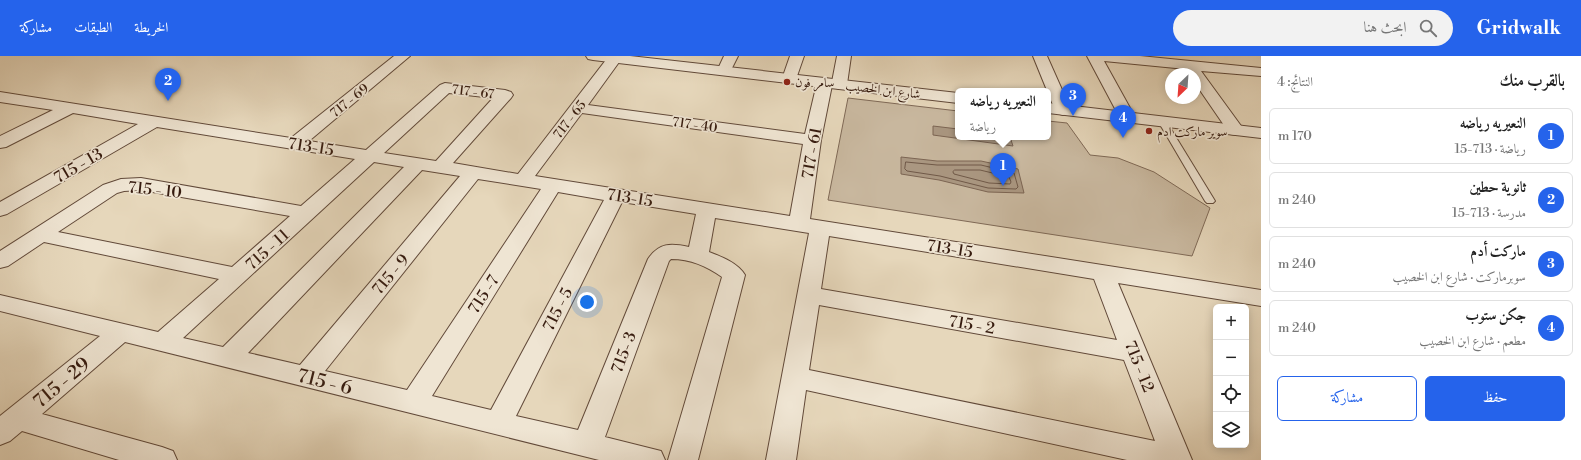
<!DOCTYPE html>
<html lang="ar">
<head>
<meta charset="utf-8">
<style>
	body { margin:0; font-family:"Libre Bodoni",Amiri,serif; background:#f2f2f2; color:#222; direction:rtl }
	.controls { position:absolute; right:12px; bottom:12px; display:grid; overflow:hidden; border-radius:6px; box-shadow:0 2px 10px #0003 }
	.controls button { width:36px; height:36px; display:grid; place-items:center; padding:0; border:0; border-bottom:1px solid #e0e0e0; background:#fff; color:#222; font:20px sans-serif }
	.compass { position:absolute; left:1165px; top:12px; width:36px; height:36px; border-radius:50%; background:#fff; box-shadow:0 2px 10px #0003; rotate:205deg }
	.you { position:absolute; left:587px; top:246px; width:14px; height:14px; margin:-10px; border:3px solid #fff; border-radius:50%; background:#1a73e8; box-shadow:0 0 0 6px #1a73e833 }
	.badge { display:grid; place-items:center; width:26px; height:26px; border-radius:50%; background:#2563eb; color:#fff; font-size:13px; font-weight:700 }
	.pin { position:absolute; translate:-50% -33px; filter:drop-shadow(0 1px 2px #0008) }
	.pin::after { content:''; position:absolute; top:21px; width:14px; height:12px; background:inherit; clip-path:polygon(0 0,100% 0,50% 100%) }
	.popup { position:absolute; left:955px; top:32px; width:96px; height:52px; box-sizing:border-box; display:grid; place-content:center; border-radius:6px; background:#fff; filter:drop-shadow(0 1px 3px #0005); font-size:13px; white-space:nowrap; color:#767676 }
	.popup b { font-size:15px; color:#222 }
	.popup::after { content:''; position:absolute; left:50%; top:100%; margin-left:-8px; border:8px solid transparent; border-top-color:#fff }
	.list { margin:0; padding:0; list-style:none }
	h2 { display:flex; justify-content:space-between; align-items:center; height:52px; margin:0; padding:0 16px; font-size:17px }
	h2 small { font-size:13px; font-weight:400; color:#767676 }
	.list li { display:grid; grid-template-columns:26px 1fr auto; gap:12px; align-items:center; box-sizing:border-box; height:56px; margin:0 8px 8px; padding:0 8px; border:1px solid #e0e0e0; border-radius:6px }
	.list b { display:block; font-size:15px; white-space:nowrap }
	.list p { margin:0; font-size:13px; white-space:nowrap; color:#767676 }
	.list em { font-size:13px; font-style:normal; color:#767676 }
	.actions { display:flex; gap:8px; padding:12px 16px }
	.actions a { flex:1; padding:9px 0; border:1px solid #2563eb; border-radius:6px; text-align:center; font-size:14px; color:#2563eb }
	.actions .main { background:#2563eb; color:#fff }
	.icon { flex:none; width:22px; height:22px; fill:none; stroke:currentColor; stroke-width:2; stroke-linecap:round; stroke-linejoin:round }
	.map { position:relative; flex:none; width:1261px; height:404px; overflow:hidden; direction:ltr }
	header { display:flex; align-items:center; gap:24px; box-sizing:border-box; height:56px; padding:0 20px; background:#2563eb; color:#fff }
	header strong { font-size:19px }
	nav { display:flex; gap:22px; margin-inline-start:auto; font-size:14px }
	.search { width:280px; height:36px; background:#f2f2f2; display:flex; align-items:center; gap:10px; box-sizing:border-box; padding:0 14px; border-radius:22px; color:#767676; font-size:15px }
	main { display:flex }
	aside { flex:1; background:#fff }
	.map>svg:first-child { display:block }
</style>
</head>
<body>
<header>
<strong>Gridwalk</strong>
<div class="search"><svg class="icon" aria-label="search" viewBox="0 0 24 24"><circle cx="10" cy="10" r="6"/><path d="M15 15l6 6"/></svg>ابحث هنا</div>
<nav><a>الخريطة</a><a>الطبقات</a><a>مشاركة</a></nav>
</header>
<main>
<aside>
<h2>بالقرب منك<small>النتائج: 4</small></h2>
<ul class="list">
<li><span class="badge">1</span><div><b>النعيريه رياضه</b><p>رياضة · 713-15</p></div><em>170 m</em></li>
<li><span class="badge">2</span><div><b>ثانوية حطين</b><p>مدرسة · 713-15</p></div><em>240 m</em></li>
<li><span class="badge">3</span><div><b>ماركت أدم</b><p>سوبرماركت · شارع ابن الخصيب</p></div><em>240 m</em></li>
<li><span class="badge">4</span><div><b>جكن ستوب</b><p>مطعم · شارع ابن الخصيب</p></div><em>240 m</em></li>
</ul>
<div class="actions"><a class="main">حفظ</a><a>مشاركة</a></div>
</aside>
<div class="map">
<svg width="1261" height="404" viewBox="0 0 1261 404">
	<rect width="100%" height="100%" fill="#e6d7bb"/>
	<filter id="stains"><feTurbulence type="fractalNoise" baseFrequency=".005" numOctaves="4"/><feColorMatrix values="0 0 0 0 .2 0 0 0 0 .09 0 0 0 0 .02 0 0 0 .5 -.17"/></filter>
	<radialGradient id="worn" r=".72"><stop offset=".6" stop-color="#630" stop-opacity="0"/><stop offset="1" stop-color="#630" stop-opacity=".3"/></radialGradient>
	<path fill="#c8b79e" stroke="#7f6956" d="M848,42L958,55V81H1048V65L1067,67L1090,99L1118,102L1154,116L1210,152L1192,200L828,144Z"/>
	<path fill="#aa9781" stroke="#7c6553" d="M933,70L958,73V81H1010L1013,90L933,79Z
		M901,101L937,105H981L1018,113L1024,137L988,136L939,124L901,118Z"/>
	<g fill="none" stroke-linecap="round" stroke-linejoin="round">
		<path stroke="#705948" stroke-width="1" d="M906,106L937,109H981L1014,117L1018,131L1016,133L988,132L940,120L907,115L905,113Z
			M955,114H980L1009,121L1011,126L1010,128L989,127L954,118L953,116Z"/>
		<g stroke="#624a3a" stroke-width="2">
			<path id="service" d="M1159,63H1162L1166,65L1215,145L1213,147H1207L1205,145L1158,65Z"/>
		</g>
		<g stroke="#624a3a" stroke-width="2">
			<path id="minor" d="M394,0H410L309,85L366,94L440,29L445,27L505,34L511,36L513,39L511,42L453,107L518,118L609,0H621L622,2L588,49L805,78L817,27L820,24L825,22L830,24L832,26L837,0H851L847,28L844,31L839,33L834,31L832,29L821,84L810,163L1261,234V250L1118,227L1192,404H1127L806,334L796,404H766L809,177L715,162L709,196C722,201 738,207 745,219L698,404H668L722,221C706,210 691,203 671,203L669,205L605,381L661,395L665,404H599L125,286L42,358L162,391L173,395L177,404H119L22,375L10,385L0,389V360L100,280L0,255V239L158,276L219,223L44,186L8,210L0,212V195L103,129L121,123L141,122L301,150L355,103L157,71L7,158L0,160V146L138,68L73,57L6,91L0,92V80L53,54L0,46V36L291,82ZM449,37L493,42L436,105L384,97ZM582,57L803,88L790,160L535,120ZM374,106L404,111L223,291L183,282ZM422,114L460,120L300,309L248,297ZM478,123L541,133L407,334L325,315ZM141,134L290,160L232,211L58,176L117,137L124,135ZM558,136L604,144L491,354L432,340ZM622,146L696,158L689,191C670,187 659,187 648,203L578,374L516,360ZM829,180L1094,223L1117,284L821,233ZM819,249L1124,304L1155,385L809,314Z
				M724,0H738L729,18L724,19L719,18L717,15Z
				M790,0H804L796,23L794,26L789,27L784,26L782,23Z
				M1033,0H1047L1071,54L1069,57L1063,59L1057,57L1055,54Z
				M1087,0H1140L1261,12V20L1201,15L1244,74L1242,78L1236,79L1230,78L1195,27V18H1189L1186,13L1104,5L1135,61L1133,64L1127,66L1121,64Z"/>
		</g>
		<g stroke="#624a3a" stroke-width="2">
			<path id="tertiary" d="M586,0H630L958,37V47L593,4L588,3Z
				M1048,47L1261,72V82L1048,57Z"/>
		</g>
		<use href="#service" fill="#efe5d3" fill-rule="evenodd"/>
		<use href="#minor" fill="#efe5d3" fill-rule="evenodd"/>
		<use href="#tertiary" fill="#efe5d3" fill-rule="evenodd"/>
	</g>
	<g fill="#8f2418" stroke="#efe5d3" stroke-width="1.5">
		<circle cx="787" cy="26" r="4"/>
		<circle cx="1149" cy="75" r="4"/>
	</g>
	<g text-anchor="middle" stroke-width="3.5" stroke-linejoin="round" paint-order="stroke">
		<g font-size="13" fill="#361b0f" stroke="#efe5d3" text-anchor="start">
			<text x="795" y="31">سامر فون</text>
			<text x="1157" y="80">سوير ماركت ادم</text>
		</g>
		<g font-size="13" fill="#361b0f" stroke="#efe5d3">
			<text transform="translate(883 33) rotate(7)" y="5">شارع ابن الخصيب</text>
			<text transform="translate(473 35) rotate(7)" y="5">717 - 67</text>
			<text transform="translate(349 44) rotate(-39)" y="5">717 - 69</text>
			<text transform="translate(569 63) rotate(-52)" y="5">717 - 65</text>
			<text transform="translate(695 68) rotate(8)" y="5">717 - 40</text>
		</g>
		<g font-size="16" fill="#361b0f" stroke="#efe5d3">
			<text transform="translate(311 90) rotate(9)" y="6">713-15</text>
			<text transform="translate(811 97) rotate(-80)" y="6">717 - 61</text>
			<text transform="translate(78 109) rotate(-30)" y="6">715 - 13</text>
			<text transform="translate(155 133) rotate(6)" y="6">715 - 10</text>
			<text transform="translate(630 141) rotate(9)" y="6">713-15</text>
			<text transform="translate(950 192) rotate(9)" y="6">713-15</text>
			<text transform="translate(267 193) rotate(-42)" y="6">715 - 11</text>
			<text transform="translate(390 218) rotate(-50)" y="6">715 - 9</text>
			<text transform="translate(483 238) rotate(-57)" y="6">715 -7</text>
			<text transform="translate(557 253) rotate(-63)" y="6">715 - 5</text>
			<text transform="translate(972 268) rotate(10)" y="6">715 - 2</text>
			<text transform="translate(623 296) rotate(-69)" y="6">715- 3</text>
			<text transform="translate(1140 310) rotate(68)" y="6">715 - 12</text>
		</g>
		<g font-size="19" fill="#361b0f" stroke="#efe5d3">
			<text transform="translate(325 325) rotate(14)" y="7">715 - 6</text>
			<text transform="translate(61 326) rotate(-40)" y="7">715 - 29</text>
		</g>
	</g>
	<rect width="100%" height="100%" filter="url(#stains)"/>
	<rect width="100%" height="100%" fill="url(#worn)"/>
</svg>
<div class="controls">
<button>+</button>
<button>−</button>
<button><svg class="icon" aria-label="locate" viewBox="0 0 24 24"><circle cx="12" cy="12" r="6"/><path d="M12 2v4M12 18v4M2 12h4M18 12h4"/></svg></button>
<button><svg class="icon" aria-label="layers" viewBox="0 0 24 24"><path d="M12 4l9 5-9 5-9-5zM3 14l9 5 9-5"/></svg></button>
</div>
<svg class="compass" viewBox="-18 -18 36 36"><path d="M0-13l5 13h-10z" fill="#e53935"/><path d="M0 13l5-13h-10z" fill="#767676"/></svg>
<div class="you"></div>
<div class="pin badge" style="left:1003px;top:130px">1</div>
<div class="popup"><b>النعيريه رياضه</b>رياضة</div>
<div class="pin badge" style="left:168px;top:45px">2</div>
<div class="pin badge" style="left:1073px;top:60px">3</div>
<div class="pin badge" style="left:1123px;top:82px">4</div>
</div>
</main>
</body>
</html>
